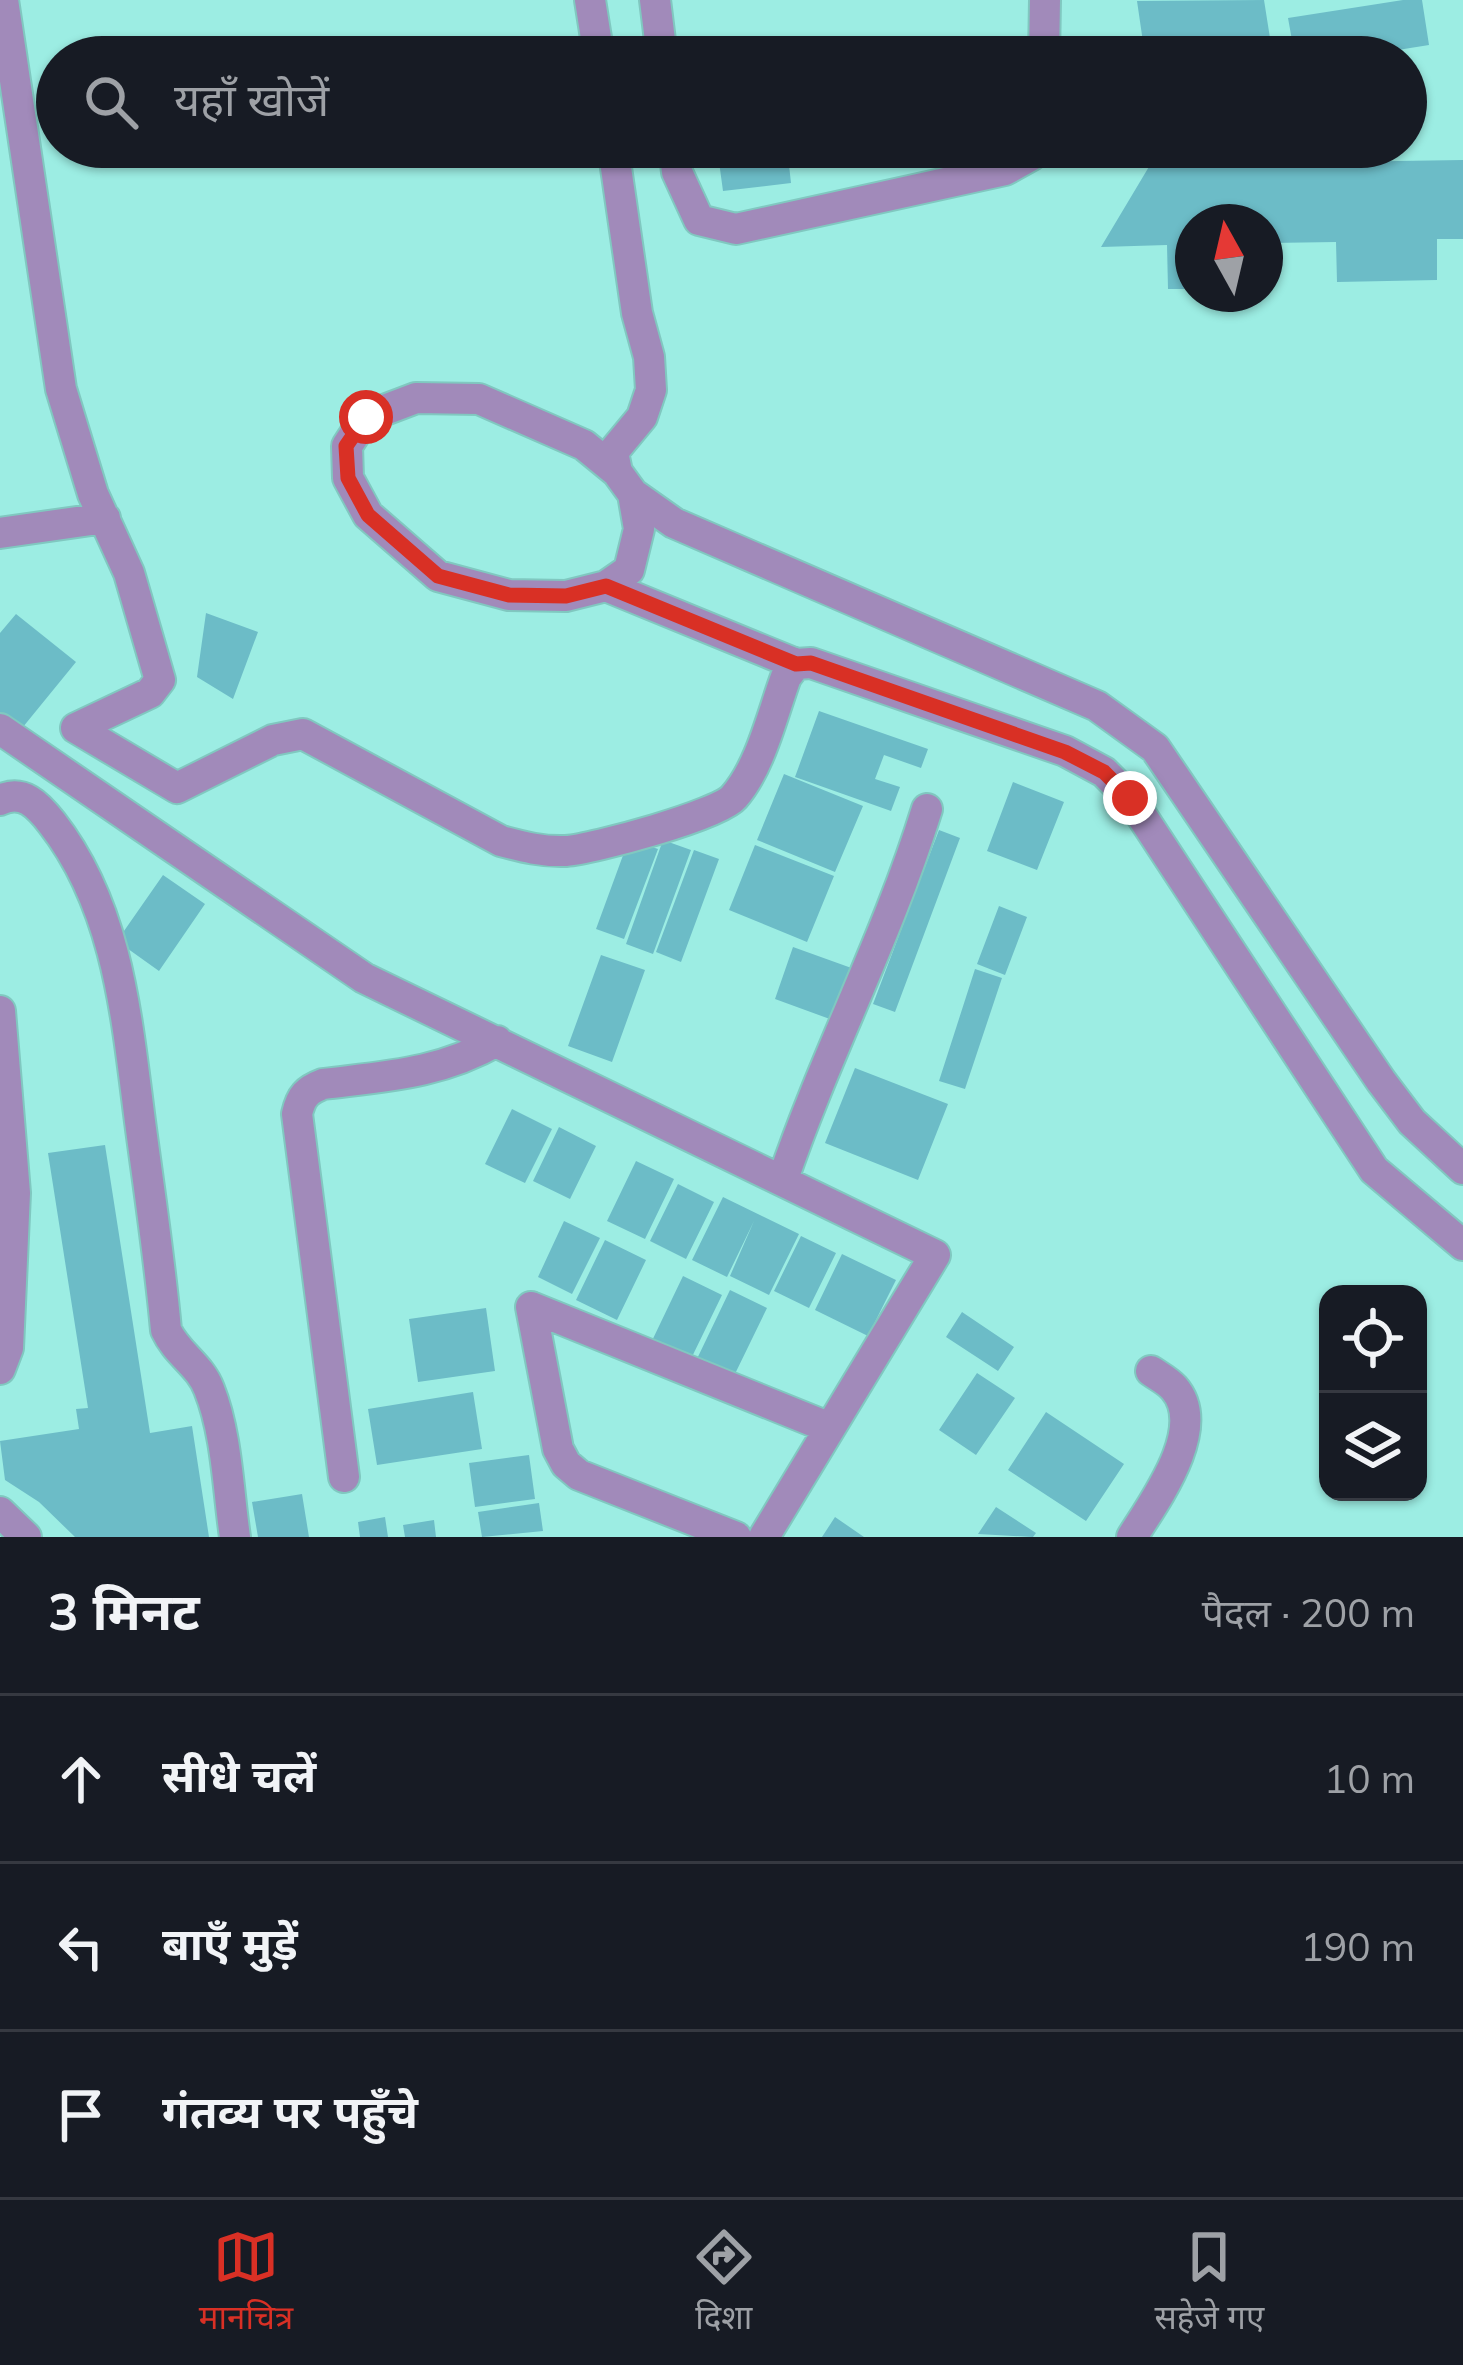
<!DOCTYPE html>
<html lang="hi">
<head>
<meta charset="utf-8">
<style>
	body { margin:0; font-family:Mulish,"Noto Sans Devanagari",sans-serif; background:#20242c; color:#f1f3f6 }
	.controls { position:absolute; right:36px; bottom:36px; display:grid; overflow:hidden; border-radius:24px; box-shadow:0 3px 9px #0004 }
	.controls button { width:108px; height:108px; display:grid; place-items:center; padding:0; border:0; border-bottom:3px solid #363941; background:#171b24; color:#f1f3f6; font:60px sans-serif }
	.compass { position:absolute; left:1175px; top:204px; width:108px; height:108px; border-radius:50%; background:#171b24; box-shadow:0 3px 9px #0004; rotate:352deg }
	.stop { position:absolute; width:36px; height:36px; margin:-27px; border:9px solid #d93025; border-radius:50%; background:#fff }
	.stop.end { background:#d93025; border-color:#fff; box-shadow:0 3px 12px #0008 }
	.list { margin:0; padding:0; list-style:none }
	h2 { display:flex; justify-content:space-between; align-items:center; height:156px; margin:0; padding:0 48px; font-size:51px }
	h2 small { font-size:39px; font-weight:400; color:#9ea1a6 }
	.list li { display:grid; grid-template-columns:78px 1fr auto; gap:36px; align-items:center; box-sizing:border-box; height:168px; padding:0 48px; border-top:3px solid #363941 }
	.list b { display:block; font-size:45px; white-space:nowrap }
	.list em { font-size:39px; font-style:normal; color:#9ea1a6 }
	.icon { flex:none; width:66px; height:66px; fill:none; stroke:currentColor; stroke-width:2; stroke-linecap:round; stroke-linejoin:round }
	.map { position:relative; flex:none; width:1463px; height:1537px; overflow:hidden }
	.search { position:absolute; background:#171b24; box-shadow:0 3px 9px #0004; left:36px; right:36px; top:36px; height:132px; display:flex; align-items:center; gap:30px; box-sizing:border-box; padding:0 42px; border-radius:66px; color:#9ea1a6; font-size:45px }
	.sheet { height:660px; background:#171b24 }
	nav { display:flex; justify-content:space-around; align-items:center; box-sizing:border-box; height:168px; border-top:3px solid #363941; background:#171b24; font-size:33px; color:#9ea1a6 }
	nav a { display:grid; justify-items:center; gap:6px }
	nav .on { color:#d93025 }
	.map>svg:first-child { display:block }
</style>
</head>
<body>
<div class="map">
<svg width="1463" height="1537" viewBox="0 0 1463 1537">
	<rect width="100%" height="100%" fill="#9cede3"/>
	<path fill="#6cbcc7" d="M1264,0L1273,57H1165L1163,39L1143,42L1137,1Z
		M1403,0H1422L1429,45L1354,57H1295L1288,18Z
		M717,147H787L791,183L723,191Z
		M858,147H894V150L859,155Z
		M1463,160V239H1437V280L1337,282L1336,242L1265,243V222H1193V289H1168L1167,245L1101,247L1150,165Z
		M206,613L258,632L233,699L197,677Z
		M16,614L76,662L14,738L0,727V633Z
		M819,711L928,749L921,768L884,755L875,779L900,787L891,811L795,777Z
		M784,774L863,806L835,872L757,840Z
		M1013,782L1064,802L1037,870L987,851Z
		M939,830L960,838L895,1012L873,1004Z
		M629,839L658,849L624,939L596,929Z
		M663,840L691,850L653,954L626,944Z
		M755,845L834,876L807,942L729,910Z
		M694,850L719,859L681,962L656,952Z
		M163,875L205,904L159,971L117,941Z
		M999,906L1027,917L1005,975L977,964Z
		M793,947L857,970L838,1022L775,999Z
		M601,955L645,970L612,1062L568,1046Z
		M975,969L1002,978L965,1089L939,1081Z
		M855,1068L948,1104L918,1180L825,1143Z
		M512,1109L552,1129L525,1183L485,1164Z
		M559,1127L596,1146L570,1199L533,1181Z
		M105,1145L150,1433L192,1426L209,1537H75L39,1502L5,1480L0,1441L79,1429L76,1409L88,1408L48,1153Z
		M636,1161L674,1179L645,1239L607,1221Z
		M678,1184L714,1202L686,1259L650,1241Z
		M723,1197L799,1234L769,1295L730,1276L754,1221L727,1277L692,1260Z
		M564,1221L600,1238L572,1294L538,1277Z
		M801,1236L836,1253L809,1308L774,1291Z
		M605,1240L646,1260L617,1320L576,1300Z
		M842,1254L896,1280L868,1336L815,1310Z
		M683,1276L722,1295L688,1365L649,1347Z
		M730,1290L767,1308L732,1380L695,1363Z
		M486,1308L495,1371L418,1382L409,1319Z
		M962,1312L1014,1347L998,1371L946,1337Z
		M977,1373L1015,1398L976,1455L939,1430Z
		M473,1392L482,1449L377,1465L368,1409Z
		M1046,1412L1124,1464L1086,1521L1008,1470Z
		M529,1455L535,1499L475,1507L469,1463Z
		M302,1494L309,1537H258L252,1502Z
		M539,1503L543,1531L482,1537L478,1512Z
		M996,1507L1036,1533L1033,1537L978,1534Z
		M385,1517L388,1537H360L358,1522Z
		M835,1517L864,1537H822Z
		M434,1520L436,1537H405L403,1525Z"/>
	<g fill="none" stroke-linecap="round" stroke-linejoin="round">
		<g stroke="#80c8c0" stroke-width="34">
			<path id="minor" d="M3,0L61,389L93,494L129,573L160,680L150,693L76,728
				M590,0L599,57
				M655,0L662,57
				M1044,57L1045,0
				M613,147L637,313L649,357L651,390L642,417L613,452L617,472
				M674,147L677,172L699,220L736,229L1005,170L1032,155L1036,147
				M633,494L639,529L629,570L606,586L566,596L509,595L438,576L368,515L348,478L347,446L366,417L416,398L479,399L584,445L617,472L633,494L674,523L1097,706L1155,748L1381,1081L1412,1122L1463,1169
				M0,533L105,518
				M606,586L796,664L811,663L1065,751L1104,772L1130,798L1374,1170L1463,1245
				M76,728L177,788L273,740L303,734L501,841C523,847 543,852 566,851C593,849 719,815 734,797C761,766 772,715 786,677L796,664
				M0,729L364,978L935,1255L764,1537
				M0,800C23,789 38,805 52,823C120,910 127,1024 141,1129C150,1196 160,1263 166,1330C177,1354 200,1365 209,1389C227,1434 228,1490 235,1537
				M0,1011L15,1193L8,1348L0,1369
				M783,1179C826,1053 888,936 927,809
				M531,1307L558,1449L566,1464L579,1475L736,1537
				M531,1307L830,1428
				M344,1477L297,1114C301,1096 307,1090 323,1084C387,1076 439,1074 497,1041
				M0,1512L26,1537
				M1132,1537C1154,1502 1209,1428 1174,1388C1168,1381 1158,1376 1151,1371"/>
		</g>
		<use href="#minor" stroke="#a18aba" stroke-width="30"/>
	</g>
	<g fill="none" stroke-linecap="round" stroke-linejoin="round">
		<path stroke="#d93025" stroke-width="15" d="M366,417L346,446L348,478L368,515L438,576L509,595L566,596L606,586L796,664L811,663L1065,752L1104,772L1130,798"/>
	</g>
</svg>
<div class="controls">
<button><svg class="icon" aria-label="locate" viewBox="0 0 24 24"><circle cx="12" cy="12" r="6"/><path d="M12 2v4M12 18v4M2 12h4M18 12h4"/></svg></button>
<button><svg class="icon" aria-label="layers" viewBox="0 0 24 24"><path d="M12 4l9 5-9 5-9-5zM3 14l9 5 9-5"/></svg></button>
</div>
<svg class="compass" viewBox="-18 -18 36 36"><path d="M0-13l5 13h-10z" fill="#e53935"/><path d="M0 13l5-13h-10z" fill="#9ea1a6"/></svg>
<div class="stop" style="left:366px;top:417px"></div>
<div class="stop end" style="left:1130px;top:798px"></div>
<div class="search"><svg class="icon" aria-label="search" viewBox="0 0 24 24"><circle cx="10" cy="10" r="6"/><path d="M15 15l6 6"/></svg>यहाँ खोजें</div>
</div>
<section class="sheet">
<h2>3 मिनट<small>पैदल · 200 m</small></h2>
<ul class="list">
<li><svg class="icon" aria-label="ahead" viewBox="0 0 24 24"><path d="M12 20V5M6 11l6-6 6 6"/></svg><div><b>सीधे चलें</b></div><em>10 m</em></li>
<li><svg class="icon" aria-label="left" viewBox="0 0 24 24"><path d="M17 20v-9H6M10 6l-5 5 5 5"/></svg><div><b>बाएँ मुड़ें</b></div><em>190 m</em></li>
<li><svg class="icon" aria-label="arrive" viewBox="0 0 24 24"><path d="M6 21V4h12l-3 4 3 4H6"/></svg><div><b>गंतव्य पर पहुँचे</b></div></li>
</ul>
</section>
<nav>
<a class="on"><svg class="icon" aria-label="map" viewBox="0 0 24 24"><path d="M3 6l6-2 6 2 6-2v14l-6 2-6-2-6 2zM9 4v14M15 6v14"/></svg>मानचित्र</a>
<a><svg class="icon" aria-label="directions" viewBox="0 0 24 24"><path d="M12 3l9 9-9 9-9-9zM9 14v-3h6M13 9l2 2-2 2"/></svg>दिशा</a>
<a><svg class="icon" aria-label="saved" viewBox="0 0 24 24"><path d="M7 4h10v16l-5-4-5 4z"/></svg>सहेजे गए</a>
</nav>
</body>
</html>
